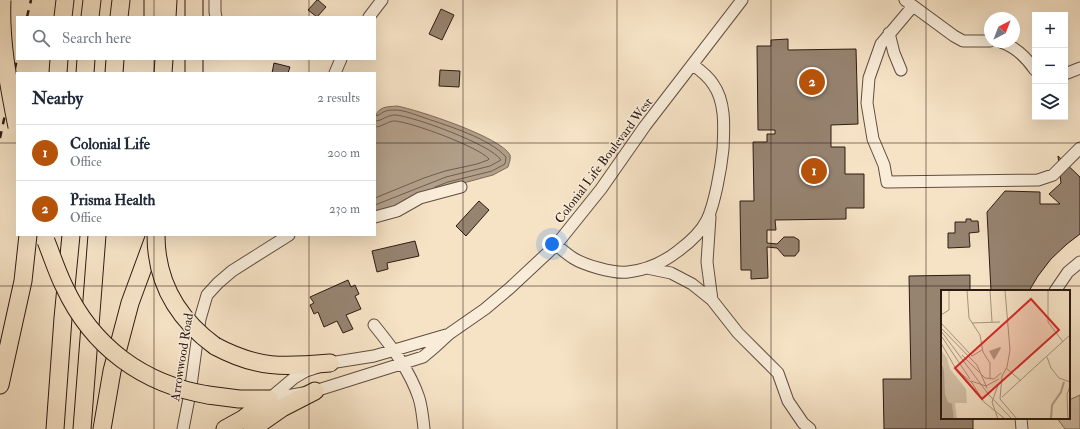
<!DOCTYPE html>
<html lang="en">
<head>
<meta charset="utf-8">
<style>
	body { margin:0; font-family:"IM FELL Double Pica",serif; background:#f2f2f3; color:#1f2937 }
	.controls { position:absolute; right:12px; top:12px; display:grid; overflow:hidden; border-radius:0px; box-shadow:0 4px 16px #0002 }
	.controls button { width:36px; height:36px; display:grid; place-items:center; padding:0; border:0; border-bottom:1px solid #e0e1e3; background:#fff; color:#1f2937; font:20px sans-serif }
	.compass { position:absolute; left:984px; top:12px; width:36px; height:36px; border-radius:50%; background:#fff; box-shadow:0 4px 16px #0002; rotate:42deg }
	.you { position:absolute; left:552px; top:244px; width:14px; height:14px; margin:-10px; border:3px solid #fff; border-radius:50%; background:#1a73e8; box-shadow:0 0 0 6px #1a73e833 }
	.badge { display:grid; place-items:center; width:26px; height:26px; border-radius:50%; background:#b45309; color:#fff; font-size:13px; font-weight:700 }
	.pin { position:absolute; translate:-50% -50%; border:2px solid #fff; box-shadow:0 1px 4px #0006 }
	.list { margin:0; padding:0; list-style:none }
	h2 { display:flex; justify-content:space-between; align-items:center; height:52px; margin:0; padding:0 16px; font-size:17px }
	h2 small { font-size:13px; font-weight:400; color:#747a83 }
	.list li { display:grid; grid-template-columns:26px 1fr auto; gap:12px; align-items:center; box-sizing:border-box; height:56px; padding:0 16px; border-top:1px solid #e0e1e3 }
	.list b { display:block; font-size:15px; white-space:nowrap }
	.list p { margin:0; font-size:13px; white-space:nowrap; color:#747a83 }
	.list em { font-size:13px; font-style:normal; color:#747a83 }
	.icon { flex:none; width:22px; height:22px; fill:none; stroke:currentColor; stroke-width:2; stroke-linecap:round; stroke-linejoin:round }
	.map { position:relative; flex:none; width:1080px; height:429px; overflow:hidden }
	.search { position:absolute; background:#fff; box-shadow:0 4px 16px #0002; left:16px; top:16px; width:360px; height:44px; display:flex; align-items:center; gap:10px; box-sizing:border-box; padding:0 14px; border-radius:0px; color:#747a83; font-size:15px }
	.panel { position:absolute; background:#fff; box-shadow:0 4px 16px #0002; left:16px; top:72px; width:360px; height:164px; border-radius:0px }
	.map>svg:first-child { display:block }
</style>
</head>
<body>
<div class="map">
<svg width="1080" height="429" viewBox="0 0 1080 429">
	<rect width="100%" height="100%" fill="#f6e3c6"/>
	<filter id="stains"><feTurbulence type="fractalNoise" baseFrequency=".005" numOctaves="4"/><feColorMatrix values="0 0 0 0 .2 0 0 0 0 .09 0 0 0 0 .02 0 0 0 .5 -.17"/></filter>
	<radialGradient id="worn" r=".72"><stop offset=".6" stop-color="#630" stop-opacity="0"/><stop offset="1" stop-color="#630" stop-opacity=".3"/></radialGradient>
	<path fill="#d4c1a8" stroke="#816e5e" d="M1080,395V429H1065L1057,418H1069V400Z"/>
	<path fill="#b29f89" stroke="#7d6a5a" d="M397,106C418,110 501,137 510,155C511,159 509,163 508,167L493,175L456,185L375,215V117C379,106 387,107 397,106Z"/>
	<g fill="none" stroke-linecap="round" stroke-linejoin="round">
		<path stroke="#705d4e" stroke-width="1" d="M375,116C380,116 381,112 386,111C388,110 392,110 395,110C405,110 415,115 425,118C448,126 489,138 506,157L505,164L492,171L448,182L435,187
			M375,121C383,121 386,115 395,115C413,116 492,145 501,160L490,166L446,177L375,205
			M375,127C383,127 387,121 395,121C411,122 479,147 489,159L488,160L477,164L445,171L424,178L375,198"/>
	</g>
	<path fill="#968370" stroke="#2e1b13" d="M317,0H318L326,7L317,17L308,10Z
		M441,9L454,15L442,40L429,34Z
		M788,39V50L856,49L858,124L831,125V147H845V174H864V208H846V219L775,220L776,230H767V243L777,244L784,237H794L799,240V251L795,256H784L777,248L767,247L768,278L751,279V270H741L740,201H754L753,142H767V134H775V130H758L757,46H771V40Z
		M274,63L290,67L288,73H272Z
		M440,70L460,71L459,87L439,86Z
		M1058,156L1080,177V234L1067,244L1051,259L1038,276L1029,291H991L987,212L1005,191L1040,192V204H1060L1049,194L1061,183Z
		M479,201L489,210L466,236L456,226Z
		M966,219H971V221H978L979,232L969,233L970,247L948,248V233H955V222H966Z
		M415,241L419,256L387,263L388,269L377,272L372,251Z
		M970,275V291H942V418H973V429H884L883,379H911L909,276Z
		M348,280L351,287L355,285L359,294L355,296L361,309L346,315L353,329L343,333L337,321L324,327L318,312L314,314L310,305L314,303L310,297Z"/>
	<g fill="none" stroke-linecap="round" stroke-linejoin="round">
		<g stroke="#604d40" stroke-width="13">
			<path id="minor" d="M215,0V12L216,17
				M905,0L954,36L963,41H990
				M913,6L881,44L869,78L867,103L873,139L884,165L887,182L1038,180L1053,175L1080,148
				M369,17L382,0
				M889,33L894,53L901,70
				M1001,42C1016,47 1026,57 1035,70
				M335,73L341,59
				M1065,74L1080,68
				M375,217L397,211L420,198L461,187
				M710,217L707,262L712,300L738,333L778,373L788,401L803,423L810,429
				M556,245C561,249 567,254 573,258C584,265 614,274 628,272C646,270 664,262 678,251C689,243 701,232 707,220C715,203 721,168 723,149C724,128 726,102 713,84C708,76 700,70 693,65
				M647,268L671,273L692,284L712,300
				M1055,291L1068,272L1080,262
				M374,325C392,347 410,371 419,398C422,408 423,419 424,429
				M269,399L315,391L423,357L436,346L449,334L485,309L510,288L556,245L601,189L645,126L742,0
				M269,399L294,378L306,371L330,363L374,356L446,335
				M1021,418L1022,429
				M183,429L190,393L200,319L207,295L218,283L232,271L289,235"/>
		</g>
		<g stroke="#2e1b13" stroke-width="19">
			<path id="highway" d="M153,0V17
				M194,0V17
				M63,17L65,0
				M90,17L92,0
				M119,17L121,0
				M167,17L168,0
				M194,59V73
				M58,73L59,59
				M85,73L86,59
				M114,73L115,59
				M163,73L164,59
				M215,346C258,369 283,367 330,363
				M0,385L23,281L28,235
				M208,395L239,399H269
				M55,429L63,318L71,235
				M82,429L97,235
				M102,429L112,371L130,303L155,235
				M225,429L243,419L269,399
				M252,429L282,408L315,391"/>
		</g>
		<use href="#minor" stroke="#f9edda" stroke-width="11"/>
		<use href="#highway" stroke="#f6e3c6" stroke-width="17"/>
		<path stroke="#2e1b13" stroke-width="2.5" stroke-dasharray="7 7" stroke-linecap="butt" d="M27,17L31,0
			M0,138L17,59"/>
		<g stroke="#2e1b13" stroke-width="19" stroke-linecap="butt">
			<path id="highway-bridge" d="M2,0C0,43 9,86 17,127
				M156,235C156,282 178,319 215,346
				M46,241C52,256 57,272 64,286C92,347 143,384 208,395"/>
		</g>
		<use href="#highway-bridge" stroke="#f6e3c6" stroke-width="17"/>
	</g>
	<path fill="none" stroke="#2e1b13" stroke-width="1" stroke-opacity="0.55" d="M154,0V17M309,0V17M463,0V429M617,0V429M771,0V429M926,0V429M154,59V73M309,59V73M0,143H17M375,143H1080M154,235V429M309,235V429M0,286H1080"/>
	<g text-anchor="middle" stroke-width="3" stroke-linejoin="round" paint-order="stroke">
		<g font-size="13" fill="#2e1b13" stroke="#f9edda">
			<text transform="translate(603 160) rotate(-53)" y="5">Colonial Life Boulevard West</text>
			<text transform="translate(181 357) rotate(-81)" y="5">Arrowwood Road</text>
		</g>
	</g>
	<g transform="translate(941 290)">
		<rect width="129" height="129" fill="#f6e3c6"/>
		<path d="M0,60L6,68L9,79L25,99L26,113H14L16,129H13L11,116L7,112L4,104Z" fill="#d4c1a8"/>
		<path d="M59,57L60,58L53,70L48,61ZM0,71L3,81L4,104L7,112L11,114L13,129H2L0,124Z" fill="#b29f89"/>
		<path fill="none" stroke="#b29f89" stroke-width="2" d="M110,129L111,115L120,102L123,92"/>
		<path fill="none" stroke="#a6937e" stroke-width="1" d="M26,0L28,28L39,45L42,62L49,73V89M49,0L51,32M107,0V32L122,52M0,25L8,20V0M0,33L31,66L41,60M31,33L59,32M0,38L36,75L46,98M0,41L48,105L71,129M1,47L29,89M0,53L15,79L31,93L43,112L64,129M21,65L44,88L53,89L60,83M106,67L110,78L118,88L129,92M65,78L80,91M61,86L66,77L69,60L64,0M61,86L59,109L76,129M30,91L45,96L58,89M57,95L51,112L57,129M61,107L129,45M127,129L126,104L129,96"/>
		<path fill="#d62828" fill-opacity="0.15" stroke="#d62828" stroke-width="2" d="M90,9L118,40L41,109L14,78Z"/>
		<rect width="129" height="129" fill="none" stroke="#2e1b13" stroke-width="2"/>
	</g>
	<rect width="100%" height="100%" filter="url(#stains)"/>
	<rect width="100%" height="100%" fill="url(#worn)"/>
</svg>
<div class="controls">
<button>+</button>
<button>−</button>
<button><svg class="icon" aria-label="layers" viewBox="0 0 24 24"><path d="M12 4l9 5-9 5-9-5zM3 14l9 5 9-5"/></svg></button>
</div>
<svg class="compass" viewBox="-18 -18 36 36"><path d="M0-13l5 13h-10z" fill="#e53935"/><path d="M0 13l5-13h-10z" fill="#747a83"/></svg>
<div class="you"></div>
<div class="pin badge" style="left:814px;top:171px">1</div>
<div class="pin badge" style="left:812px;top:82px">2</div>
<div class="search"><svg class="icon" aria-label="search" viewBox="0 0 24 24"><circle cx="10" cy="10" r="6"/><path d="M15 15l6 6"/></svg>Search here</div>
<section class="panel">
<h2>Nearby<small>2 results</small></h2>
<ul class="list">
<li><span class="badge">1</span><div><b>Colonial Life</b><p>Office</p></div><em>200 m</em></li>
<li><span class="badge">2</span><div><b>Prisma Health</b><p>Office</p></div><em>230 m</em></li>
</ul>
</section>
</div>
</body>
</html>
